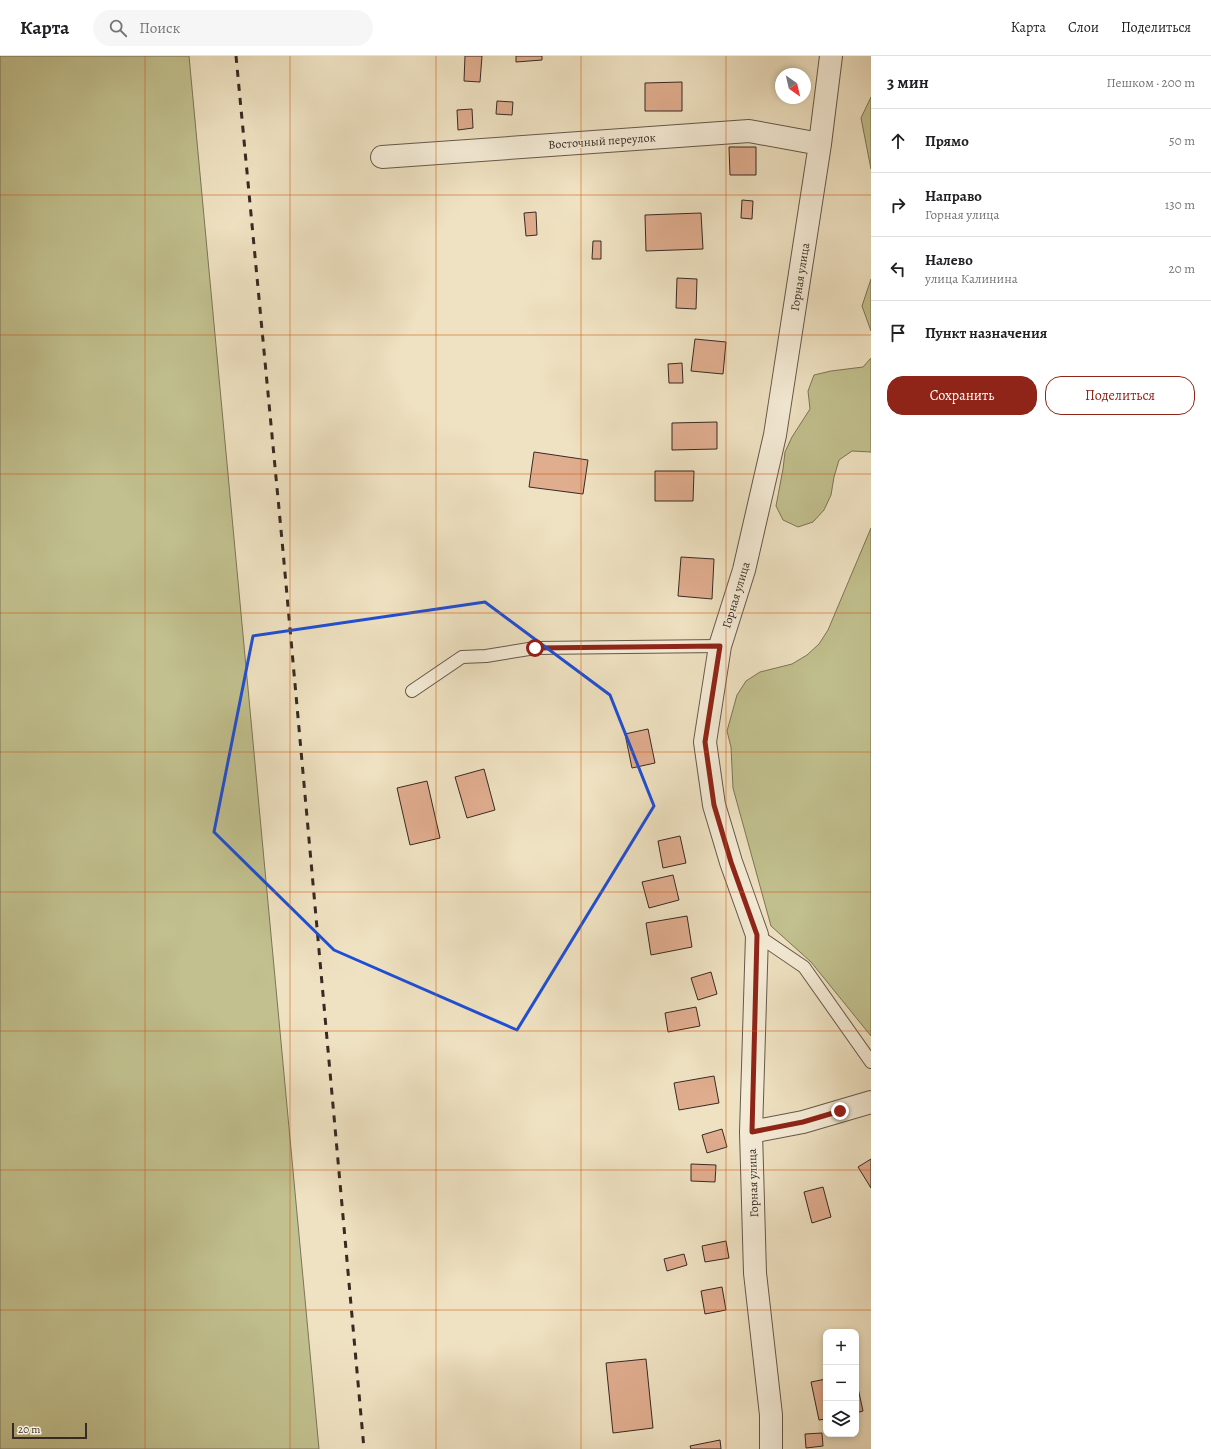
<!DOCTYPE html>
<html lang="ru">
<head>
<meta charset="utf-8">
<style>
	body { margin:0; font-family:Alegreya,serif; background:#f6f6f6; color:#202124 }
	.controls { position:absolute; right:12px; bottom:12px; display:grid; overflow:hidden; border-radius:8px; box-shadow:0 2px 6px #0003 }
	.controls button { width:36px; height:36px; display:grid; place-items:center; padding:0; border:0; border-bottom:1px solid #e0e0e0; background:#fff; color:#202124; font:20px sans-serif }
	.compass { position:absolute; left:775px; top:12px; width:36px; height:36px; border-radius:50%; background:#fff; box-shadow:0 2px 6px #0003; rotate:146deg }
	.scale { position:absolute; left:12px; bottom:10px; width:75px; box-sizing:border-box; padding-left:4px; border:2px solid #372a23; border-top:0; font-size:11px; line-height:14px; white-space:nowrap; color:#372a23; -webkit-text-stroke:3px #f5ecd7; paint-order:stroke }
	.stop { position:absolute; width:12px; height:12px; margin:-9px; border:3px solid #8f2418; border-radius:50%; background:#fff }
	.stop.end { background:#8f2418; border-color:#fff; box-shadow:0 1px 4px #0008 }
	.list { margin:0; padding:0; list-style:none }
	h2 { display:flex; justify-content:space-between; align-items:center; height:52px; margin:0; padding:0 16px; font-size:17px }
	h2 small { font-size:13px; font-weight:400; color:#757577 }
	.list li { display:grid; grid-template-columns:26px 1fr auto; gap:12px; align-items:center; box-sizing:border-box; height:64px; padding:0 16px; border-top:1px solid #e0e0e0 }
	.list b { display:block; font-size:15px; white-space:nowrap }
	.list p { margin:0; font-size:13px; white-space:nowrap; color:#757577 }
	.list em { font-size:13px; font-style:normal; color:#757577 }
	.actions { display:flex; gap:8px; padding:12px 16px }
	.actions a { flex:1; padding:9px 0; border:1px solid #8f2418; border-radius:16px; text-align:center; font-size:14px; color:#8f2418 }
	.actions .main { background:#8f2418; color:#fff }
	.icon { flex:none; width:22px; height:22px; fill:none; stroke:currentColor; stroke-width:2; stroke-linecap:round; stroke-linejoin:round }
	.map { position:relative; flex:none; width:871px; height:1393px; overflow:hidden }
	header { display:flex; align-items:center; gap:24px; box-sizing:border-box; height:56px; padding:0 20px; background:#fff; border-bottom:1px solid #e0e0e0 }
	header strong { font-size:19px }
	nav { display:flex; gap:22px; margin-inline-start:auto; font-size:14px }
	.search { width:280px; height:36px; background:#f6f6f6; display:flex; align-items:center; gap:10px; box-sizing:border-box; padding:0 14px; border-radius:22px; color:#757577; font-size:15px }
	main { display:flex }
	aside { flex:1; background:#fff }
	.map>svg:first-child { display:block }
</style>
</head>
<body>
<header>
<strong>Карта</strong>
<div class="search"><svg class="icon" aria-label="search" viewBox="0 0 24 24"><circle cx="10" cy="10" r="6"/><path d="M15 15l6 6"/></svg>Поиск</div>
<nav><a>Карта</a><a>Слои</a><a>Поделиться</a></nav>
</header>
<main>
<div class="map">
<svg width="871" height="1393" viewBox="0 0 871 1393">
	<rect width="100%" height="100%" fill="#efe2c2"/>
	<filter id="stains"><feTurbulence type="fractalNoise" baseFrequency=".005" numOctaves="4"/><feColorMatrix values="0 0 0 0 .2 0 0 0 0 .09 0 0 0 0 .02 0 0 0 .5 -.17"/></filter>
	<radialGradient id="worn" r=".72"><stop offset=".6" stop-color="#630" stop-opacity="0"/><stop offset="1" stop-color="#630" stop-opacity=".3"/></radialGradient>
	<path fill="#c1c08e" stroke="#7c7558" d="M0,0H189L319,1393H0Z
		M871,41V113L861,62Z
		M871,223V275L862,250Z
		M871,302V396L852,395L839,404L834,421L831,439L824,454L813,466L798,471L783,464L776,450L783,413L785,396L792,381L810,353L808,335L814,319L831,315L863,311Z
		M871,472V980L811,906L771,870L733,732L731,691L727,675L737,639L746,625L760,616L792,608L807,599L819,588L828,574Z"/>
	<path fill="#e0ad8f" stroke="#372a23" d="M465,0H482L480,26L464,25Z
		M516,0H542V4L516,6Z
		M682,26V55H645V27Z
		M497,45L513,46L512,59L496,58Z
		M472,53L473,72L458,74L457,54Z
		M729,91H756V119H730Z
		M742,144L753,145L752,163L741,162Z
		M536,156L537,179L526,180L524,157Z
		M701,157L703,193L646,195L645,159Z
		M593,185H601V203H592Z
		M677,222L697,223L696,253L676,252Z
		M695,283L726,286L723,318L691,315Z
		M682,307L683,327H669L668,308Z
		M717,366V393L672,394V367Z
		M534,396L588,404L583,438L529,431Z
		M655,415H694L693,445H655Z
		M681,501L714,503L712,543L678,540Z
		M648,673L655,707L632,712L625,678Z
		M484,713L495,754L467,762L455,721Z
		M427,725L440,782L410,789L397,732Z
		M680,780L686,807L663,812L658,785Z
		M673,819L679,844L649,852L642,826Z
		M687,860L692,891L651,899L646,867Z
		M711,916L717,938L698,944L691,922Z
		M696,951L700,970L668,976L665,957Z
		M714,1020L719,1047L679,1054L674,1027Z
		M722,1073L727,1091L707,1097L702,1079Z
		M871,1103V1132L858,1111Z
		M691,1108L716,1109L715,1126L691,1125Z
		M823,1131L831,1161L812,1167L804,1136Z
		M726,1185L729,1202L705,1206L702,1190Z
		M684,1198L687,1209L667,1215L664,1203Z
		M722,1231L726,1254L705,1258L701,1235Z
		M646,1303L653,1372L613,1377L606,1307Z
		M826,1323V1363L819,1364L811,1326Z
		M856,1323L863,1355L856,1357Z
		M822,1377L823,1390L806,1392L805,1378Z
		M720,1384L721,1393H691L690,1390Z"/>
	<g fill="none" stroke-linecap="round" stroke-linejoin="round">
		<g stroke="#65584b" stroke-width="14">
			<path id="lane" d="M412,635L462,601L486,600L535,592L720,590
				M757,879L804,911L871,1006"/>
		</g>
		<g stroke="#65584b" stroke-width="24">
			<path id="street" d="M382,101L749,75L820,88
				M751,1076L803,1066L871,1046
				M771,1393V1359L755,1217L751,1076L757,879L731,806L714,749L705,686L720,590L744,514L775,379L820,88L831,0"/>
		</g>
		<use href="#lane" stroke="#f5ecd7" stroke-width="12"/>
		<use href="#street" stroke="#f5ecd7" stroke-width="22"/>
		<path stroke="#372a23" stroke-width="3" stroke-dasharray="7 7" stroke-linecap="butt" d="M236,0L283,495L364,1393"/>
	</g>
	<g fill="none" stroke-linecap="round" stroke-linejoin="round">
		<path stroke="#8f2418" stroke-width="5" d="M535,592L720,590L705,686L714,749L731,806L757,879L752,1076L803,1066L840,1055"/>
	</g>
	<path fill="none" stroke="#1d4ed8" stroke-width="3" stroke-linejoin="round" d="M485,546L610,639L654,750L517,974L334,894L214,776L253,580Z"/>
	<path fill="none" stroke="#d6540e" stroke-width="1" stroke-opacity="0.55" d="M145,0V1393M290,0V1393M436,0V1393M581,0V1393M726,0V1393M0,139H871M0,279H871M0,418H871M0,557H871M0,696H871M0,836H871M0,975H871M0,1114H871M0,1254H871"/>
	<g text-anchor="middle" stroke-width="3" stroke-linejoin="round" paint-order="stroke">
		<g font-size="12" fill="#372a23" stroke="#f5ecd7">
			<text transform="translate(602 85) rotate(-4)" y="4">Восточный переулок</text>
			<text transform="translate(800 221) rotate(-81)" y="4">Горная улица</text>
			<text transform="translate(736 539) rotate(-73)" y="4">Горная улица</text>
			<text transform="translate(753 1127) rotate(-92)" y="4">Горная улица</text>
		</g>
	</g>
	<rect width="100%" height="100%" filter="url(#stains)"/>
	<rect width="100%" height="100%" fill="url(#worn)"/>
</svg>
<div class="controls">
<button>+</button>
<button>−</button>
<button><svg class="icon" aria-label="layers" viewBox="0 0 24 24"><path d="M12 4l9 5-9 5-9-5zM3 14l9 5 9-5"/></svg></button>
</div>
<svg class="compass" viewBox="-18 -18 36 36"><path d="M0-13l5 13h-10z" fill="#e53935"/><path d="M0 13l5-13h-10z" fill="#757577"/></svg>
<div class="scale">20 m</div>
<div class="stop" style="left:535px;top:592px"></div>
<div class="stop end" style="left:840px;top:1055px"></div>
</div>
<aside>
<h2>3 мин<small>Пешком · 200 m</small></h2>
<ul class="list">
<li><svg class="icon" aria-label="ahead" viewBox="0 0 24 24"><path d="M12 20V5M6 11l6-6 6 6"/></svg><div><b>Прямо</b></div><em>50 m</em></li>
<li><svg class="icon" aria-label="right" viewBox="0 0 24 24"><path d="M7 20v-9h11M14 6l5 5-5 5"/></svg><div><b>Направо</b><p>Горная улица</p></div><em>130 m</em></li>
<li><svg class="icon" aria-label="left" viewBox="0 0 24 24"><path d="M17 20v-9H6M10 6l-5 5 5 5"/></svg><div><b>Налево</b><p>улица Калинина</p></div><em>20 m</em></li>
<li><svg class="icon" aria-label="arrive" viewBox="0 0 24 24"><path d="M6 21V4h12l-3 4 3 4H6"/></svg><div><b>Пункт назначения</b></div></li>
</ul>
<div class="actions"><a class="main">Сохранить</a><a>Поделиться</a></div>
</aside>
</main>
</body>
</html>
